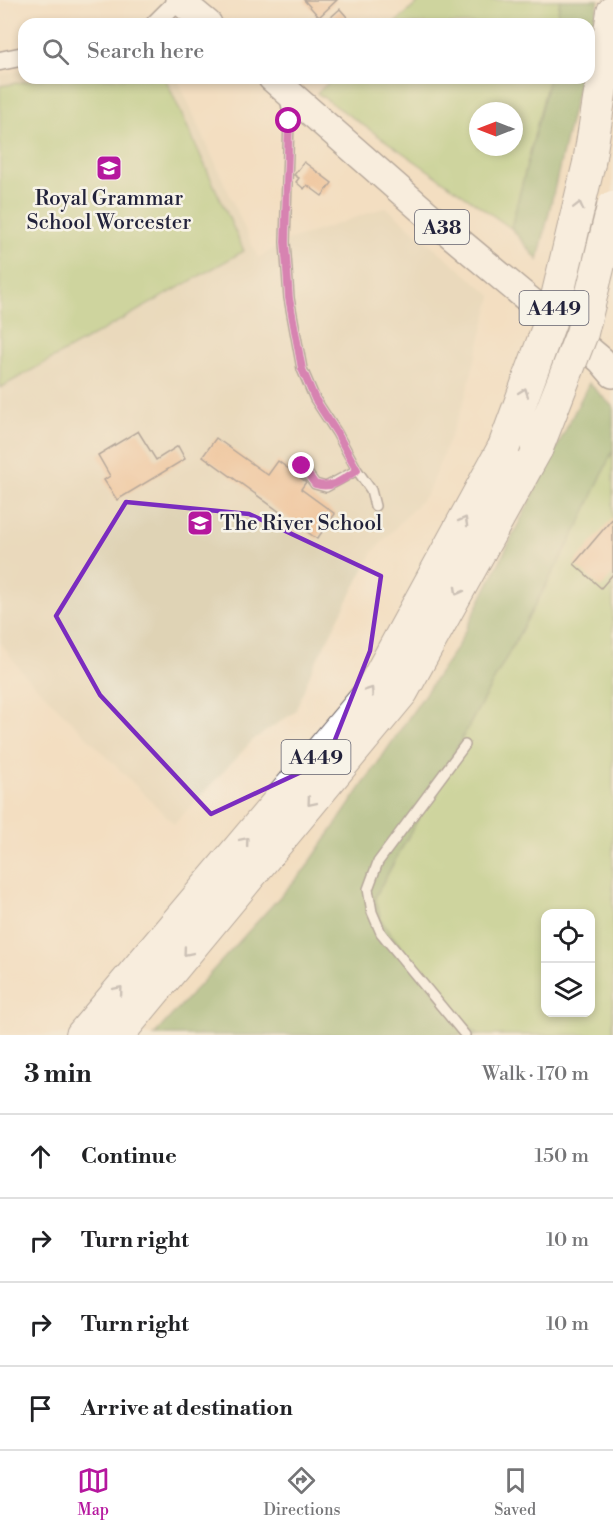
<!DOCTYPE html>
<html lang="en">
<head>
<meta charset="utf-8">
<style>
	body { margin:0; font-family:"Libre Bodoni",serif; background:#f6f6f6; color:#202124 }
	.controls { position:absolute; right:18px; bottom:18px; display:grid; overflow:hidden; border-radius:12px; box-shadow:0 3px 9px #0003 }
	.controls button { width:54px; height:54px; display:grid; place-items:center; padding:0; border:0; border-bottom:2px solid #e0e0e0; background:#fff; color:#202124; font:30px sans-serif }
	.compass { position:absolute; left:469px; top:102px; width:54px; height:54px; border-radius:50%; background:#fff; box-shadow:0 3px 9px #0003; rotate:270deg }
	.stop { position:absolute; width:18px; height:18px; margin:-14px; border:4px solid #b5179e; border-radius:50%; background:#fff }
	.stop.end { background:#b5179e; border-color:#fff; box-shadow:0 2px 6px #0008 }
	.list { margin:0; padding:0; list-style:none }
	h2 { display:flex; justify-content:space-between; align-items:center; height:78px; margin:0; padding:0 24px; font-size:26px }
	h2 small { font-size:20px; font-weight:400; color:#757577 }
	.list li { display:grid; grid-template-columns:39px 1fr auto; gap:18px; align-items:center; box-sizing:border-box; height:84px; padding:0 24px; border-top:2px solid #e0e0e0 }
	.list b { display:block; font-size:22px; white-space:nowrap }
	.list em { font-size:20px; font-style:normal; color:#757577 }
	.icon { flex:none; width:33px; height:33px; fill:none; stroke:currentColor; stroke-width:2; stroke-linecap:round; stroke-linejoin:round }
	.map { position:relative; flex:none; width:613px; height:1035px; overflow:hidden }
	.search { position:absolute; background:#fff; box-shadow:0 3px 9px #0003; left:18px; right:18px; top:18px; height:66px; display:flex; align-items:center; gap:15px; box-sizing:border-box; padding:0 21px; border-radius:18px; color:#757577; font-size:22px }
	.sheet { height:414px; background:#fff }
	nav { display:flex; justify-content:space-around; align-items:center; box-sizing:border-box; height:84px; border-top:2px solid #e0e0e0; background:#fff; font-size:16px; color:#757577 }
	nav a { display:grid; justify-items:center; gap:3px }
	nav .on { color:#b5179e }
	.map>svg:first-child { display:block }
</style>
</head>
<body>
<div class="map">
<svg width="613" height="1035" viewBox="0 0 613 1035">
	<rect width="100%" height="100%" fill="#f7f3e8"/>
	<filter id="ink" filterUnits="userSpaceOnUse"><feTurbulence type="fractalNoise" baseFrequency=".0167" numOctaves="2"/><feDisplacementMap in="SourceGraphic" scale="12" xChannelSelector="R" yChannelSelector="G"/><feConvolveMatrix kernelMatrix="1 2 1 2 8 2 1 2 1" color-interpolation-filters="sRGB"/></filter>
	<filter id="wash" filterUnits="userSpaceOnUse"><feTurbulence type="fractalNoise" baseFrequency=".008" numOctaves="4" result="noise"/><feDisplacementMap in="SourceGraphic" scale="24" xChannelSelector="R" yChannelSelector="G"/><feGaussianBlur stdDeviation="1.35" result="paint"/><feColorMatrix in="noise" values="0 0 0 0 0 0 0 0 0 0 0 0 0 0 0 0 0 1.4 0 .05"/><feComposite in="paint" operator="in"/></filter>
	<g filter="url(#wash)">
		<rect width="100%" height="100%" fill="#f3dec1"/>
		<path fill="#dfd3b5" d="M24,70V78H177L258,258L285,242L386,207L492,296L463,405L427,494L373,552L312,669L295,712L254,739L174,824L23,673L0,642V75Z"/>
		<path fill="#a2c873" stroke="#627557" stroke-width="1.5" fill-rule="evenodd" d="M421,0H560L556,24H394Z
			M47,78H165L244,251L0,388V86Z
			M334,78H549L511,228L317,93ZM478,111H514V147H478Z
			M613,450V1035H479L441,1001L381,921L375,897L580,523ZM546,914H590V1012H546Z"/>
		<path fill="#81ac65" stroke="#526750" stroke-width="1.5" d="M560,0H599L589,41V24H556Z
			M549,78H580L538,260L511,228Z
			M589,383L613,407V450L580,523L375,897L381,921L441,1001L479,1035H154L306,868L457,647Z"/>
		<g id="blocks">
			<path fill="#edab78" d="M304,0H337L319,17Z
				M340,9L353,24H324L331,17Z
				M304,162L332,183L322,196L307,185L304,189L296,182L299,178L294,175Z
				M138,431L156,460L178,446L185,459L117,500L104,480L110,476L98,455Z
				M216,438L268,475L278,461L306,482L301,489L335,514L317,539L203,456Z
				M613,518V574L601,588L574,564Z"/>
		</g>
	</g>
	<g filter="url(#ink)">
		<use href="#blocks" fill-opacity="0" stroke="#6b646a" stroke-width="1.5"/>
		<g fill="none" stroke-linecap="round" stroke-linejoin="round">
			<g stroke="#6b646a" stroke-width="12">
				<path id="lane" d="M285,97L289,121L285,242L289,298L302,369L315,399L337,433L357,470L371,490L375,506
					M302,466L315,484L326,487L357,470
					M465,745L378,862L368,889L372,912L381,933L465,1035"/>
			</g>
			<g stroke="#6b646a" stroke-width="21">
				<path id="street" d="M155,24L179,0
					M0,61L24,56"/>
			</g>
			<g stroke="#6b646a" stroke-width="30">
				<path id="primary" d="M179,0L208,24
					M272,78L443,228L601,360L613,374"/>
			</g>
			<g stroke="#6b646a" stroke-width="34">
				<path id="highway" d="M589,163L613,12
					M82,1035L370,693L504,447
					M118,1035L402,692L537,448"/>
			</g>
			<use href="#lane" stroke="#fff" stroke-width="9"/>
			<use href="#street" stroke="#fff" stroke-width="18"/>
			<use href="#primary" stroke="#fff" stroke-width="27"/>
			<use href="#highway" stroke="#fff" stroke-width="32"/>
			<g stroke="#6b646a" stroke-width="34" stroke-linecap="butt">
				<path id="highway-bridge" d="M504,447L553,314L589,163
					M537,448L582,333L613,207"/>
			</g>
			<use href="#highway-bridge" stroke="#fff" stroke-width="32"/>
		</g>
		<defs><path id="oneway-chevron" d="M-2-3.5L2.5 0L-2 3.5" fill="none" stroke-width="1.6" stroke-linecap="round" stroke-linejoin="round" transform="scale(1.5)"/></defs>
		<g stroke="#9c9ca7">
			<use href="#oneway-chevron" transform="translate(579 206) rotate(-76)"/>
			<use href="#oneway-chevron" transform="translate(524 392) rotate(-70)"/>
			<use href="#oneway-chevron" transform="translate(464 521) rotate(-61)"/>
			<use href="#oneway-chevron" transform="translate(458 591) rotate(119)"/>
			<use href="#oneway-chevron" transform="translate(370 691) rotate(-56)"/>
			<use href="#oneway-chevron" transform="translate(311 802) rotate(130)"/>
			<use href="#oneway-chevron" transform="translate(245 841) rotate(-50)"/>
			<use href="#oneway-chevron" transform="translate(187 952) rotate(130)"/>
			<use href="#oneway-chevron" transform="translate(119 990) rotate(-50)"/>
		</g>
	</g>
	<g fill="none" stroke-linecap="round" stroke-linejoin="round" filter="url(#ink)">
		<path stroke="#b5179e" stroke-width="8" d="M289,121L285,242L289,298L302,369L315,399L337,433L357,470C342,480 333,489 315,484L302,466"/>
	</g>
	<path d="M0 0H613V1035H0ZM126,502L249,514L381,576L370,651L327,760L211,814L100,695L56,616Z" fill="#f3dec1" fill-opacity=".55" fill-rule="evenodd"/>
	<path fill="none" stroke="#7b2cbf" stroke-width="4.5" stroke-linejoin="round" d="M126,502L249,514L381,576L370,651L327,760L211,814L100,695L56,616Z"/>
	<defs>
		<g id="school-square" transform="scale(1.35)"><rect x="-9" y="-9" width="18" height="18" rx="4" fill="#b5179e" stroke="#f7f3e8"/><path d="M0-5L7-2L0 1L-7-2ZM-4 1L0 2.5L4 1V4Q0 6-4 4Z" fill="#fff"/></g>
	</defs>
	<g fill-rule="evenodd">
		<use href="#school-square" x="109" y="168"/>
		<use href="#school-square" x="200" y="523"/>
	</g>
	<g text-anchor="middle" stroke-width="5" stroke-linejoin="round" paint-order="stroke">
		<g fill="#f7f3e8" stroke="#62616f" stroke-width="1.5">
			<rect x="415" y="210" width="54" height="34" rx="4.5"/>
			<rect x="519.5" y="291" width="69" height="34" rx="4.5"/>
			<rect x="281.5" y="740" width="69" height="34" rx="4.5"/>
		</g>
		<g font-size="20" font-weight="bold" fill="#22223b">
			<text x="442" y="234">A38</text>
			<text x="554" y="315">A449</text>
			<text x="316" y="764">A449</text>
		</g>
		<g font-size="21" fill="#22223b" stroke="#f7f3e8">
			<text x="109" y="205">Royal Grammar<tspan x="109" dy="24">School Worcester</tspan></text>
			<text x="220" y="530" text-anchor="start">The River School</text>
		</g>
	</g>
</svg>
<div class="controls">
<button><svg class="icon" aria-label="locate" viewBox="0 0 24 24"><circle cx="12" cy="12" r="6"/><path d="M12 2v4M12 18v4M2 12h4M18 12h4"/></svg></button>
<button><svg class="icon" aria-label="layers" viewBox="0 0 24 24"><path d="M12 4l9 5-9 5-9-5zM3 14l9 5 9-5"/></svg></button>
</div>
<svg class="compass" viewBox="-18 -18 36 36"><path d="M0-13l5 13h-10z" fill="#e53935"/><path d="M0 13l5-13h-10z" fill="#757577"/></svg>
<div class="stop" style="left:289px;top:121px"></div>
<div class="stop end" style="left:302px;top:466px"></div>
<div class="search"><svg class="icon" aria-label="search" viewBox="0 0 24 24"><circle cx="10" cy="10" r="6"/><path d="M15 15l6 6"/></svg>Search here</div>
</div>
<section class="sheet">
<h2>3 min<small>Walk · 170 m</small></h2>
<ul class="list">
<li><svg class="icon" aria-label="ahead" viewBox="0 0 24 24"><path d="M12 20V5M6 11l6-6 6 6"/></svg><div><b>Continue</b></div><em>150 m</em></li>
<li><svg class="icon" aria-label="right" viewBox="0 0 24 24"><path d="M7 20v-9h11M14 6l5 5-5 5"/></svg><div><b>Turn right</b></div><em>10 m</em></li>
<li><svg class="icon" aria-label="right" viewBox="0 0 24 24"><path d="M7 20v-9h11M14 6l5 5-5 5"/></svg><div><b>Turn right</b></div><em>10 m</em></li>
<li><svg class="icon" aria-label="arrive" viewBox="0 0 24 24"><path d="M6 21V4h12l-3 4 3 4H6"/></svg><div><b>Arrive at destination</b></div></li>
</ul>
</section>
<nav>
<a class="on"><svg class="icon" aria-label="map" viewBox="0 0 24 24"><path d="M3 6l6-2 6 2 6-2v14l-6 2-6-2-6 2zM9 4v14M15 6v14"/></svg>Map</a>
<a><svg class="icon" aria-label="directions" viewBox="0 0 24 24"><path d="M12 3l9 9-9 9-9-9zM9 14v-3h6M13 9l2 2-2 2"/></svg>Directions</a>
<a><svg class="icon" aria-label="saved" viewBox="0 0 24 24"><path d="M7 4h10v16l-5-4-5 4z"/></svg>Saved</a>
</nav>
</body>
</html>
